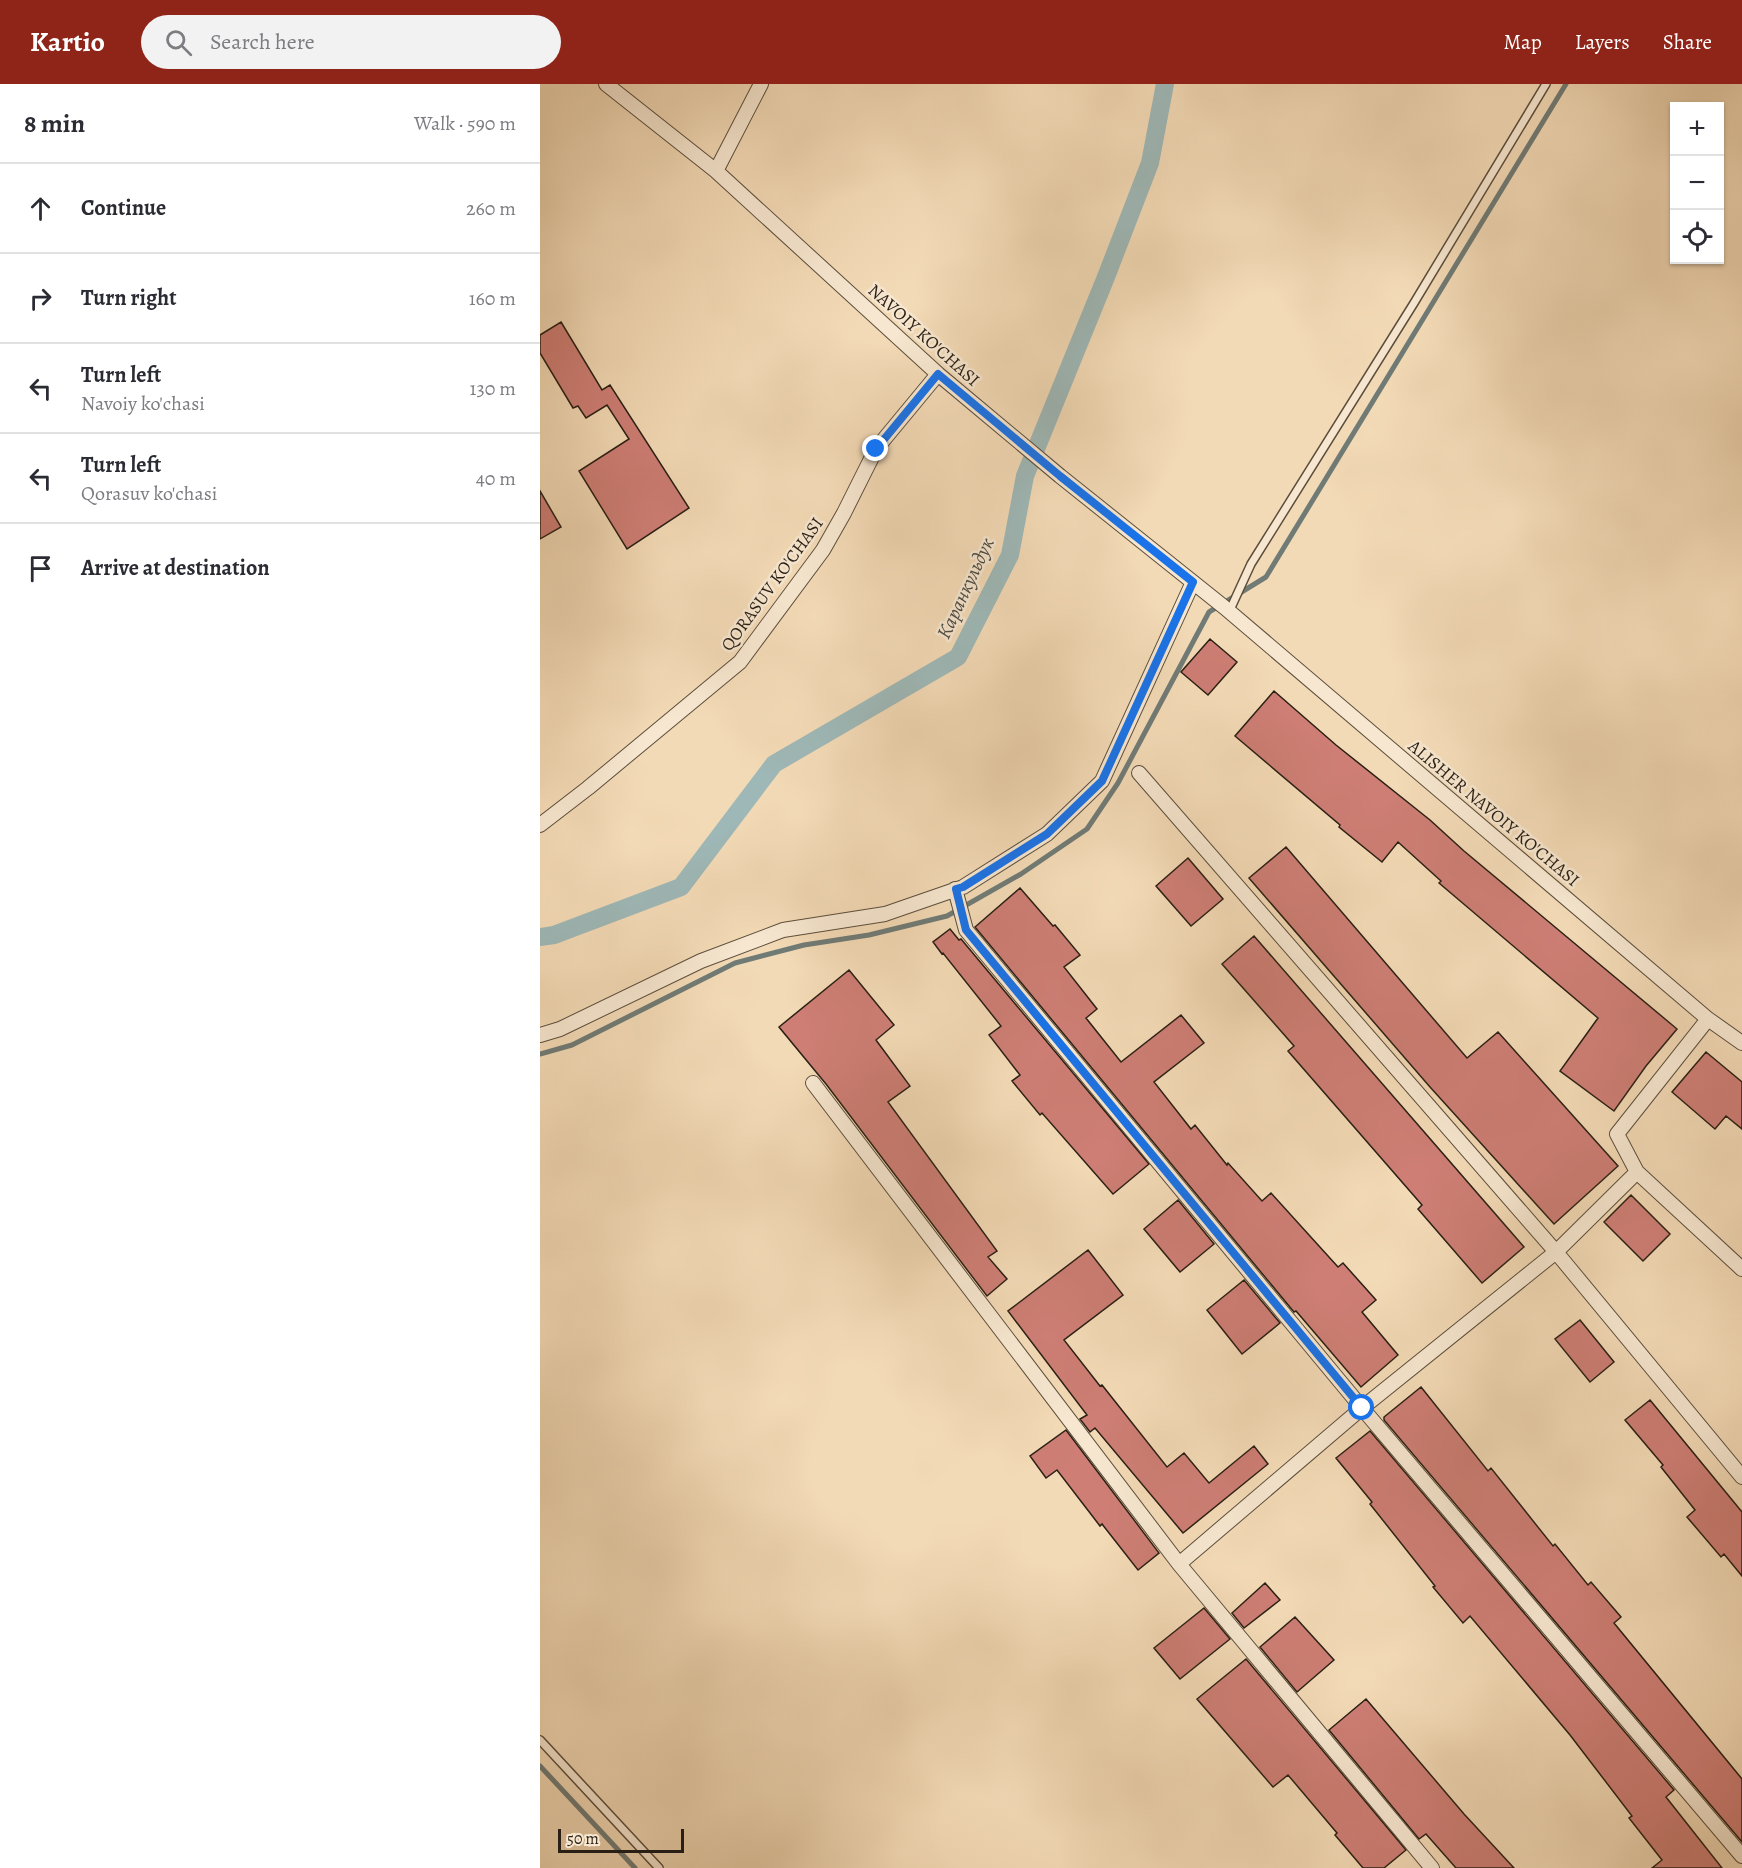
<!DOCTYPE html>
<html lang="en">
<head>
<meta charset="utf-8">
<style>
	body { margin:0; font-family:Alegreya,serif; background:#f2f2f3; color:#2b2b33 }
	.controls { position:absolute; right:18px; top:18px; display:grid; overflow:hidden; border-radius:0px; box-shadow:0 2px 4px #0004 }
	.controls button { width:54px; height:54px; display:grid; place-items:center; padding:0; border:0; border-bottom:2px solid #e1e1e2; background:#fff; color:#2b2b33; font:30px sans-serif }
	.scale { position:absolute; left:18px; bottom:15px; width:126px; box-sizing:border-box; padding-left:6px; border:3px solid #2a1f14; border-top:0; font-size:16px; line-height:21px; white-space:nowrap; color:#2a1f14; -webkit-text-stroke:4px #f7e7d0; paint-order:stroke }
	.stop { position:absolute; width:18px; height:18px; margin:-14px; border:4px solid #1a73e8; border-radius:50%; background:#fff }
	.stop.end { background:#1a73e8; border-color:#fff; box-shadow:0 2px 6px #0008 }
	.list { margin:0; padding:0; list-style:none }
	h2 { display:flex; justify-content:space-between; align-items:center; height:78px; margin:0; padding:0 24px; font-size:26px }
	h2 small { font-size:20px; font-weight:400; color:#7c7c81 }
	.list li { display:grid; grid-template-columns:39px 1fr auto; gap:18px; align-items:center; box-sizing:border-box; height:90px; padding:0 24px; border-top:2px solid #e1e1e2 }
	.list b { display:block; font-size:22px; white-space:nowrap }
	.list p { margin:0; font-size:20px; white-space:nowrap; color:#7c7c81 }
	.list em { font-size:20px; font-style:normal; color:#7c7c81 }
	.icon { flex:none; width:33px; height:33px; fill:none; stroke:currentColor; stroke-width:2; stroke-linecap:round; stroke-linejoin:round }
	.map { position:relative; flex:none; width:1202px; height:1784px; overflow:hidden }
	header { display:flex; align-items:center; gap:36px; box-sizing:border-box; height:84px; padding:0 30px; background:#8f2418; color:#fff }
	header strong { font-size:28px }
	nav { display:flex; gap:33px; margin-inline-start:auto; font-size:21px }
	.search { width:420px; height:54px; background:#f2f2f3; display:flex; align-items:center; gap:15px; box-sizing:border-box; padding:0 21px; border-radius:33px; color:#7c7c81; font-size:22px }
	main { display:flex }
	aside { flex:1; background:#fff }
	.map>svg:first-child { display:block }
</style>
</head>
<body>
<header>
<strong>Kartio</strong>
<div class="search"><svg class="icon" aria-label="search" viewBox="0 0 24 24"><circle cx="10" cy="10" r="6"/><path d="M15 15l6 6"/></svg>Search here</div>
<nav><a>Map</a><a>Layers</a><a>Share</a></nav>
</header>
<main>
<aside>
<h2>8 min<small>Walk · 590 m</small></h2>
<ul class="list">
<li><svg class="icon" aria-label="ahead" viewBox="0 0 24 24"><path d="M12 20V5M6 11l6-6 6 6"/></svg><div><b>Continue</b></div><em>260 m</em></li>
<li><svg class="icon" aria-label="right" viewBox="0 0 24 24"><path d="M7 20v-9h11M14 6l5 5-5 5"/></svg><div><b>Turn right</b></div><em>160 m</em></li>
<li><svg class="icon" aria-label="left" viewBox="0 0 24 24"><path d="M17 20v-9H6M10 6l-5 5 5 5"/></svg><div><b>Turn left</b><p>Navoiy ko'chasi</p></div><em>130 m</em></li>
<li><svg class="icon" aria-label="left" viewBox="0 0 24 24"><path d="M17 20v-9H6M10 6l-5 5 5 5"/></svg><div><b>Turn left</b><p>Qorasuv ko'chasi</p></div><em>40 m</em></li>
<li><svg class="icon" aria-label="arrive" viewBox="0 0 24 24"><path d="M6 21V4h12l-3 4 3 4H6"/></svg><div><b>Arrive at destination</b></div></li>
</ul>
</aside>
<div class="map">
<svg width="1202" height="1784" viewBox="0 0 1202 1784">
	<rect width="100%" height="100%" fill="#f3dab6"/>
	<filter id="stains"><feTurbulence type="fractalNoise" baseFrequency=".00333" numOctaves="4"/><feColorMatrix values="0 0 0 0 .2 0 0 0 0 .09 0 0 0 0 .02 0 0 0 .5 -.17"/></filter>
	<radialGradient id="worn" r=".72"><stop offset=".6" stop-color="#630" stop-opacity="0"/><stop offset="1" stop-color="#630" stop-opacity=".3"/></radialGradient>
	<g fill="none" stroke-linecap="round" stroke-linejoin="round">
		<path stroke="#707b76" stroke-width="5" d="M0,970L32,961L195,879L264,861L329,851L407,832L481,790L547,745L578,699L669,528L726,493L1026,0
			M0,1682L95,1784"/>
		<path stroke="#9eb8b7" stroke-width="18" d="M0,853L14,851L141,803L234,680L418,573L470,471L485,392L566,193L610,79L625,0"/>
	</g>
	<path fill="#ce7e75" stroke="#2a1f14" stroke-width="1.5" d="M21,238L62,306L70,301L149,424L87,465L39,387L89,355L67,321L46,334L38,322L33,324L0,269V251Z
		M0,407L21,443L0,455Z
		M670,555L697,578L668,611L641,588Z
		M734,607L796,661L890,736L924,767L1137,945L1106,982L1074,1027L1020,987L1058,934L899,799L901,797L858,758L842,778L799,743L800,741L695,652Z
		M746,763L927,974L958,948L1078,1082L1014,1140L890,1003L709,794Z
		M648,774L683,815L651,842L616,802Z
		M480,804L513,842L515,841L540,871L524,883L557,925L546,934L581,978L641,931L664,959L614,998L651,1045L655,1041L687,1081L688,1079L722,1117L731,1109L798,1183L803,1179L836,1216L822,1228L858,1271L821,1303L756,1227L754,1228L435,843Z
		M410,845L419,856L421,855L609,1080L573,1110L502,1029L500,1031L472,997L480,991L449,951L461,942L403,869L402,870L393,858Z
		M714,852L984,1163L942,1199L878,1125L882,1121L748,967L754,962L682,880Z
		M309,886L354,941L336,956L370,1002L348,1018L457,1167L448,1173L467,1195L447,1212L286,1000L239,943Z
		M1166,968L1202,998V1045L1186,1032L1175,1045L1132,1008Z
		M1091,1111L1130,1150L1103,1177L1064,1138Z
		M638,1116L674,1160L640,1188L604,1145Z
		M548,1166L583,1211L524,1256L560,1302L562,1301L627,1383L644,1369L669,1399L714,1362L728,1380L643,1449L555,1344L550,1348L540,1335L547,1331L468,1227Z
		M704,1196L740,1239L702,1270L667,1226Z
		M1040,1236L1074,1278L1050,1298L1015,1255Z
		M881,1303L948,1387L951,1384L1013,1462L1015,1460L1048,1501L1051,1498L1081,1533L1074,1539L1202,1695V1758L844,1336V1333Z
		M1110,1316L1202,1428V1492L1184,1470L1181,1473L1147,1433L1155,1426L1121,1383L1123,1381L1085,1336Z
		M526,1346L619,1469L598,1486L562,1440L560,1442L517,1386L506,1394L490,1372Z
		M830,1347L1134,1706L1126,1713L1182,1784H1112L1122,1776L1089,1734L1092,1732L1030,1651L930,1532L923,1539L893,1503L895,1502L830,1420L832,1418L796,1374Z
		M725,1499L740,1516L704,1544L692,1529Z
		M664,1524L690,1555L640,1595L614,1564Z
		M755,1533L794,1576L757,1608L720,1563Z
		M706,1575L866,1766L844,1784H823L795,1751L797,1749L748,1691L733,1703L657,1615Z
		M826,1615L924,1730L974,1784H916L886,1750L879,1755L789,1646Z"/>
	<g fill="none" stroke-linecap="round" stroke-linejoin="round">
		<g stroke="#5c4e3c" stroke-width="10">
			<path id="service" d="M689,528L711,480L874,219L1006,0
				M0,1656L119,1784"/>
		</g>
		<g stroke="#5c4e3c" stroke-width="16">
			<path id="minor" d="M66,0L176,87L398,290L520,392L684,523L1168,935L1202,959
				M176,87L221,0
				M599,689L1016,1168L1202,1393
				M0,741L48,704L200,578L283,466L304,429L336,365L398,290
				M415,805L426,846L822,1324L1202,1772
				M1168,935L1077,1050L1097,1088L1202,1185
				M0,951L20,945L161,877L243,846L345,830L423,803L507,750L562,697L653,498
				M273,999L639,1480L892,1784
				M639,1480L822,1324L1016,1168L1097,1088"/>
		</g>
		<use href="#service" stroke="#f7e7d0" stroke-width="7"/>
		<use href="#minor" stroke="#f7e7d0" stroke-width="14"/>
	</g>
	<g fill="none" stroke-linecap="round" stroke-linejoin="round">
		<path stroke="#1a73e8" stroke-width="8" d="M336,365L398,290L520,392L653,498L562,697L507,750L423,803L416,805L426,846L822,1324"/>
	</g>
	<g text-anchor="middle" stroke-width="5" stroke-linejoin="round" paint-order="stroke">
		<g font-size="18" fill="#2a1f14" stroke="#f7e7d0">
			<text transform="translate(384 251) rotate(42)" y="6">NAVOIY KO'CHASI</text>
			<text transform="translate(232 500) rotate(-54)" y="6">QORASUV KO'CHASI</text>
			<text transform="translate(954 729) rotate(40)" y="6">ALISHER NAVOIY KO'CHASI</text>
		</g>
		<g font-size="20" font-style="italic" fill="#4d4d45" stroke="#f7e7d0">
			<text transform="translate(425 504) rotate(-65)" y="7">Каранкульдук</text>
		</g>
	</g>
	<rect width="100%" height="100%" filter="url(#stains)"/>
	<rect width="100%" height="100%" fill="url(#worn)"/>
</svg>
<div class="controls">
<button>+</button>
<button>−</button>
<button><svg class="icon" aria-label="locate" viewBox="0 0 24 24"><circle cx="12" cy="12" r="6"/><path d="M12 2v4M12 18v4M2 12h4M18 12h4"/></svg></button>
</div>
<div class="scale">50 m</div>
<div class="stop" style="left:822px;top:1324px"></div>
<div class="stop end" style="left:336px;top:365px"></div>
</div>
</main>
</body>
</html>
